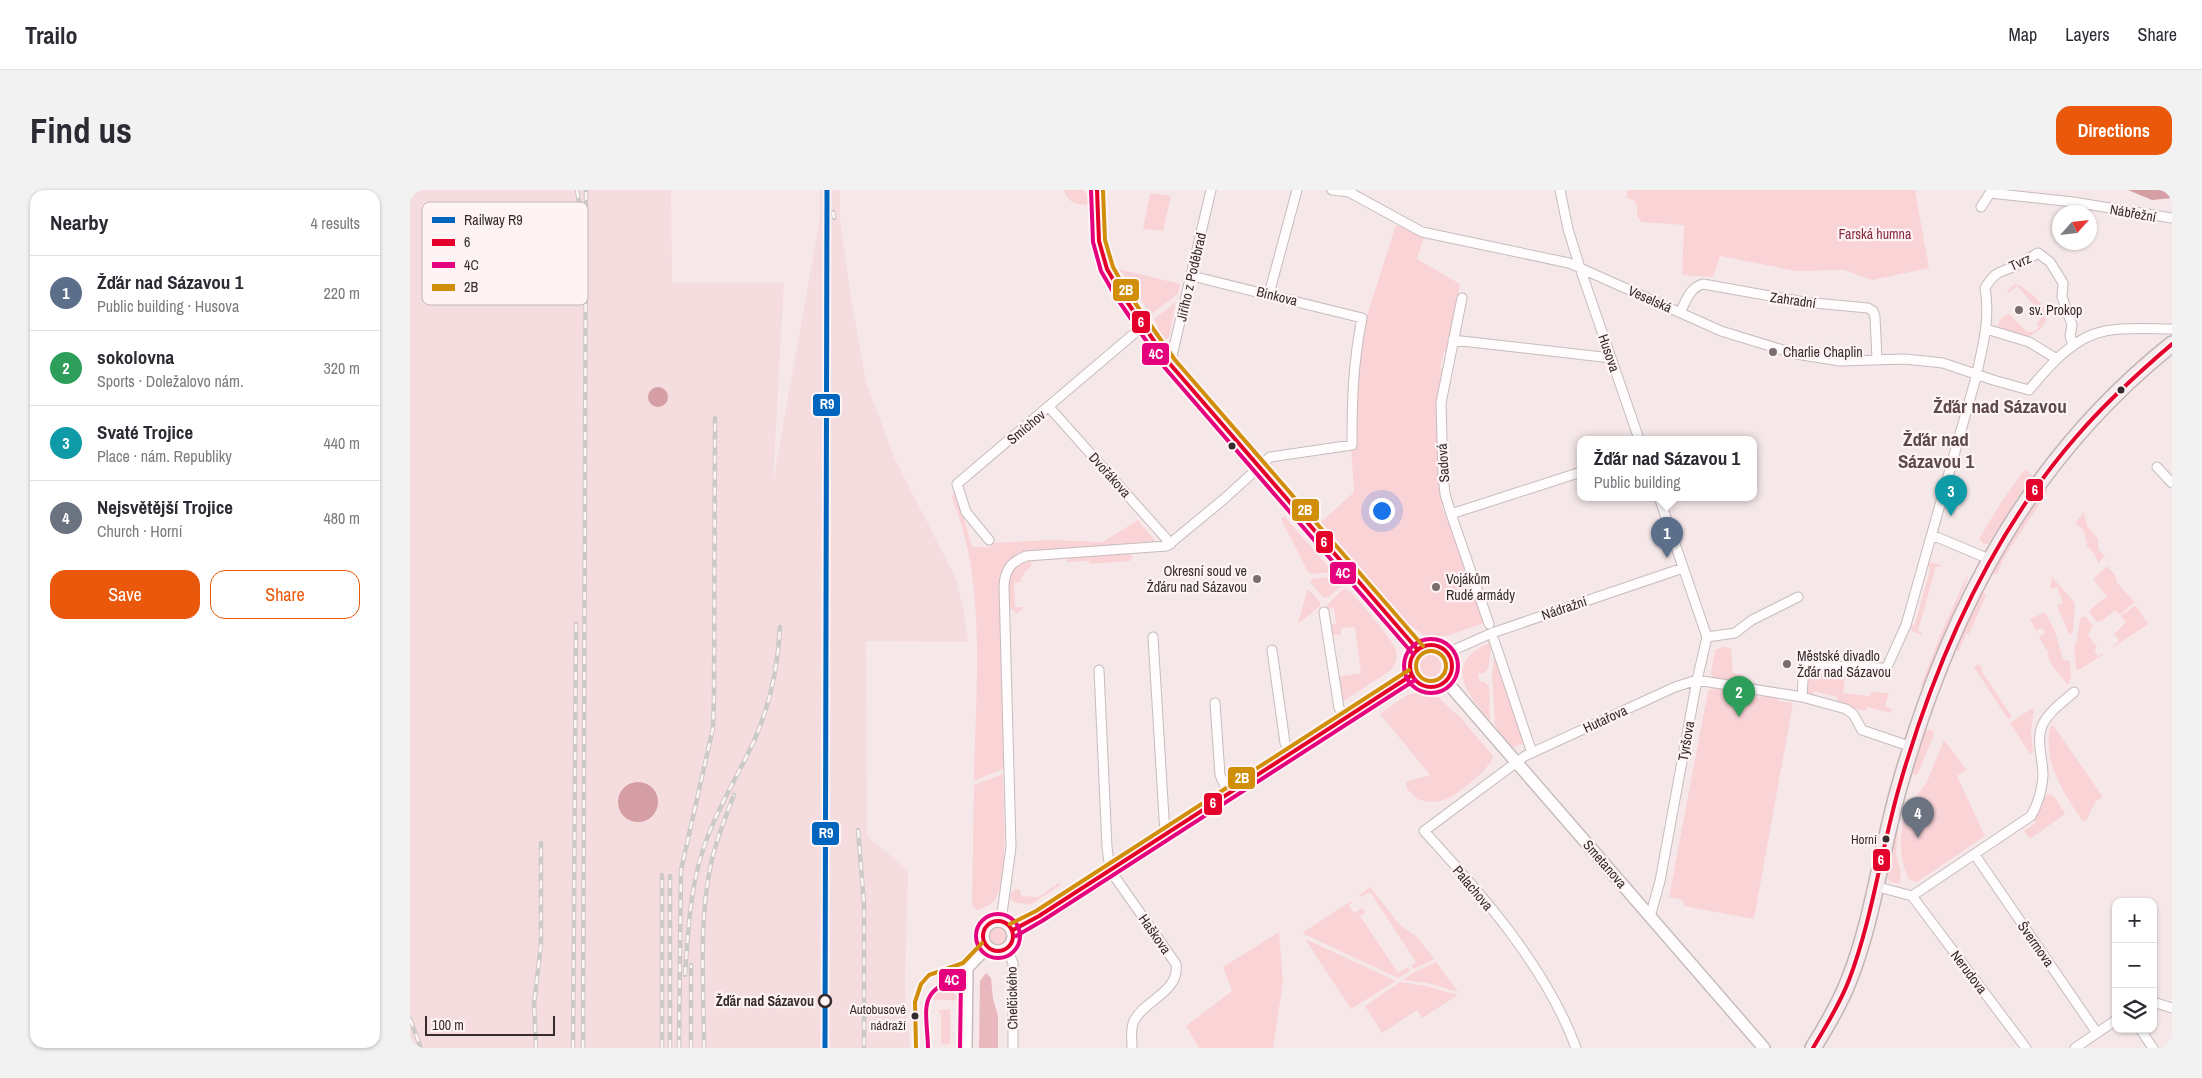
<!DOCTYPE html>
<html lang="en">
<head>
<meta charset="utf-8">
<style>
	body { margin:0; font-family:"Archivo Narrow",sans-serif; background:#f2f2f3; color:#2b2b33 }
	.controls { position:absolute; right:15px; bottom:15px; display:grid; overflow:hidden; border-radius:10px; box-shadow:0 1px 4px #0004 }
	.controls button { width:45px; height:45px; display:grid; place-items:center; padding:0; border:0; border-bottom:1px solid #e1e1e2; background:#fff; color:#2b2b33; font:25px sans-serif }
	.compass { position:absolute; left:1642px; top:15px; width:45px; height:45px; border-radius:50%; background:#fff; box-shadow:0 1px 4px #0004; rotate:63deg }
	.scale { position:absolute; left:15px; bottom:12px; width:130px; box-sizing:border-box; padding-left:5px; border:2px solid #362c2d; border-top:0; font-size:14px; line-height:18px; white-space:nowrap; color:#362c2d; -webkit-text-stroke:4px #fff4f5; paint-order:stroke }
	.you { position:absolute; left:971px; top:320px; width:18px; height:18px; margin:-12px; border:4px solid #fff; border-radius:50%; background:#1a73e8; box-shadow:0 0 0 8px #1a73e833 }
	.badge { display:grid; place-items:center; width:32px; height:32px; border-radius:50%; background:#ea580c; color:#fff; font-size:16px; font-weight:700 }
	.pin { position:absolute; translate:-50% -41px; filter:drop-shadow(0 1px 2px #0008) }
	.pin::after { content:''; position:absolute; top:26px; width:18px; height:15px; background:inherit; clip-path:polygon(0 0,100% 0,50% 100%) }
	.popup { position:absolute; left:1167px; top:246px; width:180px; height:65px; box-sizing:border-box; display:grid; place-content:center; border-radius:10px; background:#fff; filter:drop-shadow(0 1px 4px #0005); font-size:16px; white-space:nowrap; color:#7c7c81 }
	.popup b { font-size:19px; color:#2b2b33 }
	.popup::after { content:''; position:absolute; left:50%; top:100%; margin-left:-10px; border:10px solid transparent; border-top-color:#fff }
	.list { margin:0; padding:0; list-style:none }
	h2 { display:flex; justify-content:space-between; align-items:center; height:65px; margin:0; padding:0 20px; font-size:21px }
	h2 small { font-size:16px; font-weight:400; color:#7c7c81 }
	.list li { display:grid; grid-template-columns:32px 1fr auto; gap:15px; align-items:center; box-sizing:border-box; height:75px; padding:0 20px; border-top:1px solid #e1e1e2 }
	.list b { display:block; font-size:19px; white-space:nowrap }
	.list p { margin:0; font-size:16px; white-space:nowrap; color:#7c7c81 }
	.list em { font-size:16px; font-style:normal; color:#7c7c81 }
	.actions { display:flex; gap:10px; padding:15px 20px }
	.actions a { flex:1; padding:11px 0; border:1px solid #ea580c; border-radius:15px; text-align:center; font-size:18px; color:#ea580c }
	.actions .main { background:#ea580c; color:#fff }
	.icon { flex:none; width:28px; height:28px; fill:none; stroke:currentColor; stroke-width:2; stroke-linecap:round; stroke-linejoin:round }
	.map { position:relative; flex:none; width:1762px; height:858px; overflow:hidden; border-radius:15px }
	header { display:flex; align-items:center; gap:30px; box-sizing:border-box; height:70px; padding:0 25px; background:#fff; border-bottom:1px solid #e1e1e2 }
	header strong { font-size:24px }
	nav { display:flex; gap:28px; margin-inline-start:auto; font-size:18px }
	.intro { display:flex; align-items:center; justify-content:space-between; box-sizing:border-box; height:120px; padding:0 30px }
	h1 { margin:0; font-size:35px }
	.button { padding:12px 22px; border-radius:15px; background:#ea580c; color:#fff; font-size:18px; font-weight:700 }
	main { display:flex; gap:30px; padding:0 30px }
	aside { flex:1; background:#fff; border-radius:15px; box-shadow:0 1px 4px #0004 }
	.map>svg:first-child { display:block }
</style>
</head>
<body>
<header>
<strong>Trailo</strong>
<nav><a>Map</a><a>Layers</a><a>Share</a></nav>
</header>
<div class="intro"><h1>Find us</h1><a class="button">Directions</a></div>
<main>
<aside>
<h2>Nearby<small>4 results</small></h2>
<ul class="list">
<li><span class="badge" style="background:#5c6f8a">1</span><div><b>Žďár nad Sázavou 1</b><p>Public building · Husova</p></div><em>220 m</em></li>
<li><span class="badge" style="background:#2e9e5b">2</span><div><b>sokolovna</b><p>Sports · Doležalovo nám.</p></div><em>320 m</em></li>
<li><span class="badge" style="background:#0f9aa8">3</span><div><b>Svaté Trojice</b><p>Place · nám. Republiky</p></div><em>440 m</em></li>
<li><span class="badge" style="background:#6b7280">4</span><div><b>Nejsvětější Trojice</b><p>Church · Horní</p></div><em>480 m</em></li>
</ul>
<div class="actions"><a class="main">Save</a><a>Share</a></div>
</aside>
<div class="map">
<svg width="1762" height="858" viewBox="0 0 1762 858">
	<rect width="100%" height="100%" fill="#f6e8e9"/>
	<path fill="#f5dcde" d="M0,0H261L262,93H374L363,292L410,28V0H430V28L440,102L456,192L485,269L546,389L554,421L558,452L456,451L457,646L498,680L495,794L500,858H0Z"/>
	<path fill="#fad3d7" d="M654,0H673L679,7L681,15C668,15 658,14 654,0Z
		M1217,0H1505L1519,78L1462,90L1434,80L1386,81L1310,66L1303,87L1272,85L1274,35L1232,32L1227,27V15L1223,10L1217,8Z
		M740,3L761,6L753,41L733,39Z
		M986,35L1014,47L1007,69L1050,94L1038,161L1034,162L1030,178L1033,179C1026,226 1024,267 1034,314L1031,316L1050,357L1047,358L1057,379L1074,433L1037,446H1015L997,433L909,334L944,302L941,258L954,135Z
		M708,79L770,94L768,104L741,124L723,99L725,97Z
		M1605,94C1617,97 1641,118 1635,132C1632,139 1624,144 1617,147L1589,139C1586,132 1593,125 1599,124L1617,142H1623L1628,138L1627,133L1632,127L1623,114L1607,96L1598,103L1597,101Z
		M766,112L759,146L758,149H753L744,129Z
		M1615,279L1624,287L1620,288L1578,354H1574L1569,349L1590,314Z
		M849,288L974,429L988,450H986L847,289Z
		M546,298L562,357H580L582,353L640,350L693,352L728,330L747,353L620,361C599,365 591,377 590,398L595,578L564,591C565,497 578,397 542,308Z
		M1634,299L1638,301L1595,366L1587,384H1581L1607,336Z
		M1674,322L1677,336L1688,349V359L1695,366L1688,373L1685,365L1677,356L1674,341L1665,333Z
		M874,326L923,382L903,384L898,382L871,329Z
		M718,364L723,366L720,371L680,374L679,371L657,372L656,369L621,371V377L615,381L610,392L604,393L605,417H613L612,420L606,423L600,418C598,395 593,378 619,369Z
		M1517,372L1531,375L1532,377L1526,376L1508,441L1512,443L1511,445L1502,441L1499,436L1505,434L1520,380Z
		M1697,376L1706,386V391L1724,412L1710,425L1705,420L1692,431L1686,432L1679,421L1697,406L1683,389Z
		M925,386L931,392L932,395L919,407H913L900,392L902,389Z
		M1557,386L1558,388L1513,497L1511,495L1532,441Z
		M1642,387L1665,413L1663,441L1660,446L1647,416L1653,413L1647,397L1640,399Z
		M899,400L910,412V416L888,434L897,401Z
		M932,400C936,400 937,399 940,402C947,407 984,452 986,460C988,467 985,476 980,481L930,513L927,487L951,483L945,437L931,438V445H920L919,435L926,434L924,418L917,419V415Z
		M1573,401L1576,405L1559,444H1556L1549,461L1545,460Z
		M1724,416H1726L1738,434L1701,459L1709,450L1704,444L1716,432L1711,426Z
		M1635,422L1645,441L1653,470L1660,471L1661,487L1658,495L1643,477L1637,465L1639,464L1629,447L1634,444L1635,440L1631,438L1626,441L1620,429Z
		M1675,426L1683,436L1678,445L1687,457L1684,461L1688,466L1693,463L1694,464L1669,480L1666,478L1664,458L1667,449L1670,429Z
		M1079,453L1082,454L1078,479L1074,483L1068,484L1069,491L1075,492L1079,497L1080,531C1057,503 1032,474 1079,453Z
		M1313,457L1321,458L1323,483L1334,485L1333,493L1304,488L1301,484L1305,460Z
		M1085,459L1115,553L1105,556L1106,558C1097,555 1088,543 1085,534L1082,484Z
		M1009 476a11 11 0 1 1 22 0a11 11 0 1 1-22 0Z
		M1569,474L1573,479L1571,480L1602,527L1598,529L1564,477Z
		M1412,484L1435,486L1433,503L1460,506L1461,502L1479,503L1475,516L1482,519L1480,523L1457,517L1455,521L1427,514L1428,507L1404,501L1403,506L1397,502L1398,489L1403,485Z
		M1302,498L1350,507L1353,505L1367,507L1369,511L1383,513L1344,729L1274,716L1273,710L1259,707L1298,501Z
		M1006,503L1029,508L1051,528L1083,566C1083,577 1045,607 1034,610C1026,613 1015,612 1007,609L997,599L996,592L1020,585L970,524L997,505Z
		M1624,517L1621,542L1623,562L1620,564L1600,533Z
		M1643,535L1693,607L1686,611L1676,631L1672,630C1653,602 1633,573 1640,537Z
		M1515,539L1524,541L1523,547L1508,583L1506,585L1502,584Z
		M1534,550L1557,580L1547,586L1575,646L1507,692L1499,690C1487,663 1490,645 1496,617L1506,616L1504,608C1510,605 1510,598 1516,594Z
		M593,584C593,612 599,685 586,708C583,714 572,719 567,720L562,715L564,595Z
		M1638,604L1644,606L1655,624L1620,649L1614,641L1626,633L1622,628L1632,618L1633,609Z
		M1486,640H1488L1486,664L1491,684L1489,694L1481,692L1478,689V677Z
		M650,692L649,696L620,715L604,712L600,708L601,703L606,699L610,700L611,706L628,707Z
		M960,697L989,734L1008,748L1024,769L1004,779L1001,775L1006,772L960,702L951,707L948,706Z
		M941,711L942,713L939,715L944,723L952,718L955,723L950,726L988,783L998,777L1000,781L988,788L892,743Z
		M579 746a10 10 0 1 1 20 0a10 10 0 1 1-20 0Z
		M869,742L873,792L863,858H789L776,836L822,801L813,777Z
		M895,749L986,791L941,819Z
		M1026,772L1048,802L1018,793L993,790L1003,783Z
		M990,792L1016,796L1048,805L1012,828L1007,820L972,843L955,816Z
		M526,798L542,800L549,810H520L521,803Z
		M540,819V854H531V824L529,823V820Z"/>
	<path fill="#e9b8be" d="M576,783L581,788L583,809L588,826V858H569L570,791Z"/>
	<path fill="#d59da4" d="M1718,0H1762V8L1742,10Z
		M238 207a10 10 0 1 1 20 0a10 10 0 1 1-20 0Z
		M208 612a20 20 0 1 1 40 0a20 20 0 1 1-40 0Z"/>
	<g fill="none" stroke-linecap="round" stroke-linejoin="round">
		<g stroke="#c7bcbd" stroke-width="11">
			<path id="minor" d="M922,0L939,2L1012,42L1159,73L1311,141L1386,164L1430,171L1495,169L1533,173L1583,190L1619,200C1639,176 1663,147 1695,141C1716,137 1741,139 1762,139
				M1150,0L1158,39L1170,78L1229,249
				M1571,17L1580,3L1663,12L1762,28
				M859,104L887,0
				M1052,108L1031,213L1033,285L1035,304L1041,324L1079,434
				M1270,122C1277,110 1279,98 1293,94L1394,112L1458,118L1463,121L1465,127L1467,170
				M1576,139L1619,152L1647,169
				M1043,150L1201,168
				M760,174L801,0
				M1568,178C1574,151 1580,126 1575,98C1587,79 1589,84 1607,75C1614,72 1621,67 1628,63L1640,72L1653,93L1652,107L1662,135L1660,146L1663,156
				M639,217L761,354
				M1747,277L1762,293
				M1041,324L1171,282
				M1522,345L1579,369
				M579,350L556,322L547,294L733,136
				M914,422L929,518L935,527
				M743,447L755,644
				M1297,447L1325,443L1342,430L1388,407
				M1084,450L1122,563
				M862,460L875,553L880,563
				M1037,463L1082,443L1273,378
				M689,480L697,657L700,680L766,774C770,802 734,810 724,831C720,839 722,849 722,858
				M1392,507L1394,475L1473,478L1477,477L1496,435L1567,184
				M805,513L810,585L818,603
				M1565,665L1687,843
				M1465,696L1502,706
				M1502,706L1621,626C1628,614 1632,599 1633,586C1633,569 1626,551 1632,536C1638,522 1653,512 1664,502
				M1502,706L1616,858
				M1240,727L1250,691L1287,490L1297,447L1249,307
				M591,731L601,657L594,396C595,379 601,372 616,366L757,356L814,309L860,267L942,255C942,208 943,174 952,128L782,86
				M597,759L603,773V858
				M1743,812L1762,818
				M1730,839L1743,858
				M1166,858C1137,778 1071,703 1014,641L1115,566L1265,497L1287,490L1392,507L1436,519L1443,524L1452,540L1502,557
				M1665,858L1706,830"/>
		</g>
		<g stroke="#c7bcbd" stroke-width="14">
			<path id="tertiary" d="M687,0L689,51L697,79L711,103L760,174L1008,460
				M1000 476a21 21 0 1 1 42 0a21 21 0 1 1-42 0Z
				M1036,491L1354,858
				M573 746a15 15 0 1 1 30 0a15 15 0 1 1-30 0Z
				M603,740L629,726L1002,485
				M556,858L557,778L577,757"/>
		</g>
		<g stroke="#c4b3b5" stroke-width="18">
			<path id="primary" d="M1403,858C1416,837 1430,814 1439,790C1464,727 1471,659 1490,594C1540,419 1618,269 1762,154"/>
		</g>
		<use href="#minor" stroke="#fefcfc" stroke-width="9"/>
		<use href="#tertiary" stroke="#fefcfc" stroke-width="11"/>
		<use href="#primary" stroke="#f4ecee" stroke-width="15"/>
		<g stroke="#ccc9c9" stroke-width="4.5">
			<path id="rail" d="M167,0L171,25
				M423,22L424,28
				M448,640L454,714V858
				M275,785C278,742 280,695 295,654C307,618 328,586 344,551C360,515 368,476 370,437
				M0,829L11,858
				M269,846L271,680L303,538L304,505L305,228
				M126,858L124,814L131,754V653
				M163,858L166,434
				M173,858L176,0
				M252,858V685
				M260,858V686
				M269,858V840
				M281,858V775
				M294,858C294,798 288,734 301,674C306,650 315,628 324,605"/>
		</g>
		<use href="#rail" stroke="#fff4f5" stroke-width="2.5" stroke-dasharray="8" stroke-linecap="butt"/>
		<g stroke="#fff4f5" stroke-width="8">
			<path id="bus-1" d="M687,0L689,51L697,79L711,103L760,174L1008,460
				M1000 476a21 21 0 1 1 42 0a21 21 0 1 1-42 0Z
				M573 746a15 15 0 1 1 30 0a15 15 0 1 1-30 0Z
				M603,740L629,726L1002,485
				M1403,858C1416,836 1430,814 1439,790C1463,727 1471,659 1490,594C1526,469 1580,346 1666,247C1695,213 1728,183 1762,154"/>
		</g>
		<g stroke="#fff4f5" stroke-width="8">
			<path id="bus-2" d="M681,0L683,52L691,81L706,107L755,178L1003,464
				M994 476a27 27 0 1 1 54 0a27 27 0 1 1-54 0Z
				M566 746a22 22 0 1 1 44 0a22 22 0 1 1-44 0Z
				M606,746L632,731L1005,490
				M518,858C517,818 506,801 551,787L550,858"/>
		</g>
		<g stroke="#fff4f5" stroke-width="8">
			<path id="bus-3" d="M693,0L695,50L703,77L716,100L765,170L1013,456
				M1006 476a15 15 0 1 1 30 0a15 15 0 1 1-30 0Z
				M600,734L626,721L999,480
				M506,858L505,812L511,794L519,785L553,773L572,753"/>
		</g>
		<use href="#bus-1" stroke="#e4002b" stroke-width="4"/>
		<use href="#bus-2" stroke="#e5007d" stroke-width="4"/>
		<use href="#bus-3" stroke="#d08e09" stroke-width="4"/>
		<g stroke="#fff4f5" stroke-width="9">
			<path id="rail-1" d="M415,858L417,0"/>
		</g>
		<use href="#rail-1" stroke="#0065bd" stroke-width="5"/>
	</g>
	<g fill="#796e6f" stroke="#fff4f5" stroke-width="2">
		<circle cx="1609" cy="120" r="5"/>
		<circle cx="1363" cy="162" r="5"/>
		<circle cx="847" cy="389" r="5"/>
		<circle cx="1026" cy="397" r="5"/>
		<circle cx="1377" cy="474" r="5"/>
	</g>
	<g fill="#362c2d" stroke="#fff4f5" stroke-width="2">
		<circle cx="1711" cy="200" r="4.5"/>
		<circle cx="822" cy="256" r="4.5"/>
		<circle cx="1476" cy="649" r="4.5"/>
		<circle cx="505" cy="826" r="4.5"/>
	</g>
	<circle fill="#fff4f5" stroke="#362c2d" stroke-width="2.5" cx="415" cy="811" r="6"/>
	<g text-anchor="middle" stroke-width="4.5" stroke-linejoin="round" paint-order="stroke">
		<g font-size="13" fill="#362c2d" stroke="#fff4f5" text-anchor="end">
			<text x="1467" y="654">Horní</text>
			<text x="496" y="824">Autobusové<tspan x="496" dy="16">nádraží</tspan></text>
		</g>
		<g font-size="14" fill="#362c2d" stroke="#fff4f5">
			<text transform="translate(1723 23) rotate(10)" y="5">Nábřežní</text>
			<text transform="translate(1610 72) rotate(-25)" y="5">Tvrz</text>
			<text transform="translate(781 87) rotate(-77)" y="5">Jiřího z Poděbrad</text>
			<text transform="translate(867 106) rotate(14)" y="5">Binkova</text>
			<text transform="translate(1240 109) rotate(24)" y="5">Veselská</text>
			<text transform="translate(1383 110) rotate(8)" y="5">Zahradní</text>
			<text transform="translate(1199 163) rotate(71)" y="5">Husova</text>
			<text transform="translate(616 237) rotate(-40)" y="5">Smíchov</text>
			<text transform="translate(1033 273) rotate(-94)" y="5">Sadová</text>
			<text transform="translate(700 285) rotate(48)" y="5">Dvořákova</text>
			<text transform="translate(1154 418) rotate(-19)" y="5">Nádražní</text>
			<text transform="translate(1195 529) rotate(-25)" y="5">Hutařova</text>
			<text transform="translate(1276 551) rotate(-80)" y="5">Tyršova</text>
			<text transform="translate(1195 674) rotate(49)" y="5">Smetanova</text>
			<text transform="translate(1063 698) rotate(50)" y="5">Palachova</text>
			<text transform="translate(745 744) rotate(55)" y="5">Haškova</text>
			<text transform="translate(1626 754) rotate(55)" y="5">Švermova</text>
			<text transform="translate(1559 782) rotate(53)" y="5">Nerudova</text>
			<text transform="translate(602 808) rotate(-91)" y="5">Chelčického</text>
		</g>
		<g font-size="14" fill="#872d40" stroke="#fff4f5">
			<text x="1465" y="49">Farská humna</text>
		</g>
		<g font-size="14" fill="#362c2d" stroke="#fff4f5" text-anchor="start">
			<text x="1619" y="125">sv. Prokop</text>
			<text x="1373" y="167">Charlie Chaplin</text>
			<text x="837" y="386" text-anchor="end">Okresní soud ve<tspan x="837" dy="16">Žďáru nad Sázavou</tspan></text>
			<text x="1036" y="394">Vojákům<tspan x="1036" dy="16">Rudé armády</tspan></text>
			<text x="1387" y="471">Městské divadlo<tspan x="1387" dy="16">Žďár nad Sázavou</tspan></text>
		</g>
		<g font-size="14" font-weight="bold" fill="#362c2d" stroke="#fff4f5" text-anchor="end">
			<text x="404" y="816">Žďár nad Sázavou</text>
		</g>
		<g font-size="19" font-weight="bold" fill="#5e494b" stroke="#fff4f5">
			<text x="1590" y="223">Žďár nad Sázavou</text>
			<text x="1526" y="256">Žďár nad<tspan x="1526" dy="22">Sázavou 1</tspan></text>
		</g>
	</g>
	<rect x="12" y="12" width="166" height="103" rx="8" fill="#fff4f5" stroke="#c3b8b9" stroke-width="1"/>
	<rect x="22" y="27" width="23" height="6" fill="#0065bd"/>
	<rect x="22" y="49" width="23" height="7" fill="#e4002b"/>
	<rect x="22" y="72" width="23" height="6" fill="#e5007d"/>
	<rect x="22" y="94" width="23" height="7" fill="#d08e09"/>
	<g font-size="14" fill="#362c2d">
		<text x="54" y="35">Railway R9</text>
		<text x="54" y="57">6</text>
		<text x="54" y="80">4C</text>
		<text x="54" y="102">2B</text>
	</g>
	<g stroke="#fff4f5" stroke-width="2">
		<rect x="702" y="88" width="28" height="24" rx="5" fill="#d08e09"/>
		<rect x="721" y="120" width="20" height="24" rx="5" fill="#e4002b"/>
		<rect x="731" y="152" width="29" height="24" rx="5" fill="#e5007d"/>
		<rect x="402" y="203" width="29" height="24" rx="5" fill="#0065bd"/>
		<rect x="1615" y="288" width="19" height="24" rx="5" fill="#e4002b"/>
		<rect x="881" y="308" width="29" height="24" rx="5" fill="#d08e09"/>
		<rect x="905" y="340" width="19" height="24" rx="5" fill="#e4002b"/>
		<rect x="919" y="371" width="28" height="24" rx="5" fill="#e5007d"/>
		<rect x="817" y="576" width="29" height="24" rx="5" fill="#d08e09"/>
		<rect x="793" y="602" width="20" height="24" rx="5" fill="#e4002b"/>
		<rect x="401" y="631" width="29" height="25" rx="5" fill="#0065bd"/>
		<rect x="1462" y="658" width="19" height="24" rx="5" fill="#e4002b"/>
		<rect x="528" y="778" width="29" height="24" rx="5" fill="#e5007d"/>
	</g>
	<g font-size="14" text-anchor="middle" font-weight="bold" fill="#fff">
		<text x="716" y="105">2B</text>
		<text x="731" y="137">6</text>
		<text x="746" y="169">4C</text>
		<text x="417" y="219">R9</text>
		<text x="1625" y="305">6</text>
		<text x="895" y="325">2B</text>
		<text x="914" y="357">6</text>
		<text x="933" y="388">4C</text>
		<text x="832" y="593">2B</text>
		<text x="803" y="618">6</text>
		<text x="416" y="648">R9</text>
		<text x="1471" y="675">6</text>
		<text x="542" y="795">4C</text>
	</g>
</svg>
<div class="controls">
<button>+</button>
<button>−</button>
<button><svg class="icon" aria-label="layers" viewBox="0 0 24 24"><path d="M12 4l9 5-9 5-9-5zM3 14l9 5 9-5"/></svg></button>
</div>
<svg class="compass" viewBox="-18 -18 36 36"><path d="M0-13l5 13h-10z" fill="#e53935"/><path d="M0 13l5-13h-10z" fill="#7c7c81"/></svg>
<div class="scale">100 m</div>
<div class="you"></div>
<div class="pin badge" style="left:1257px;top:368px;background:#5c6f8a">1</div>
<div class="popup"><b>Žďár nad Sázavou 1</b>Public building</div>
<div class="pin badge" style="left:1329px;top:527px;background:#2e9e5b">2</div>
<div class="pin badge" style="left:1541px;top:326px;background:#0f9aa8">3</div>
<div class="pin badge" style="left:1508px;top:648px;background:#6b7280">4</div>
</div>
</main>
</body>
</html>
